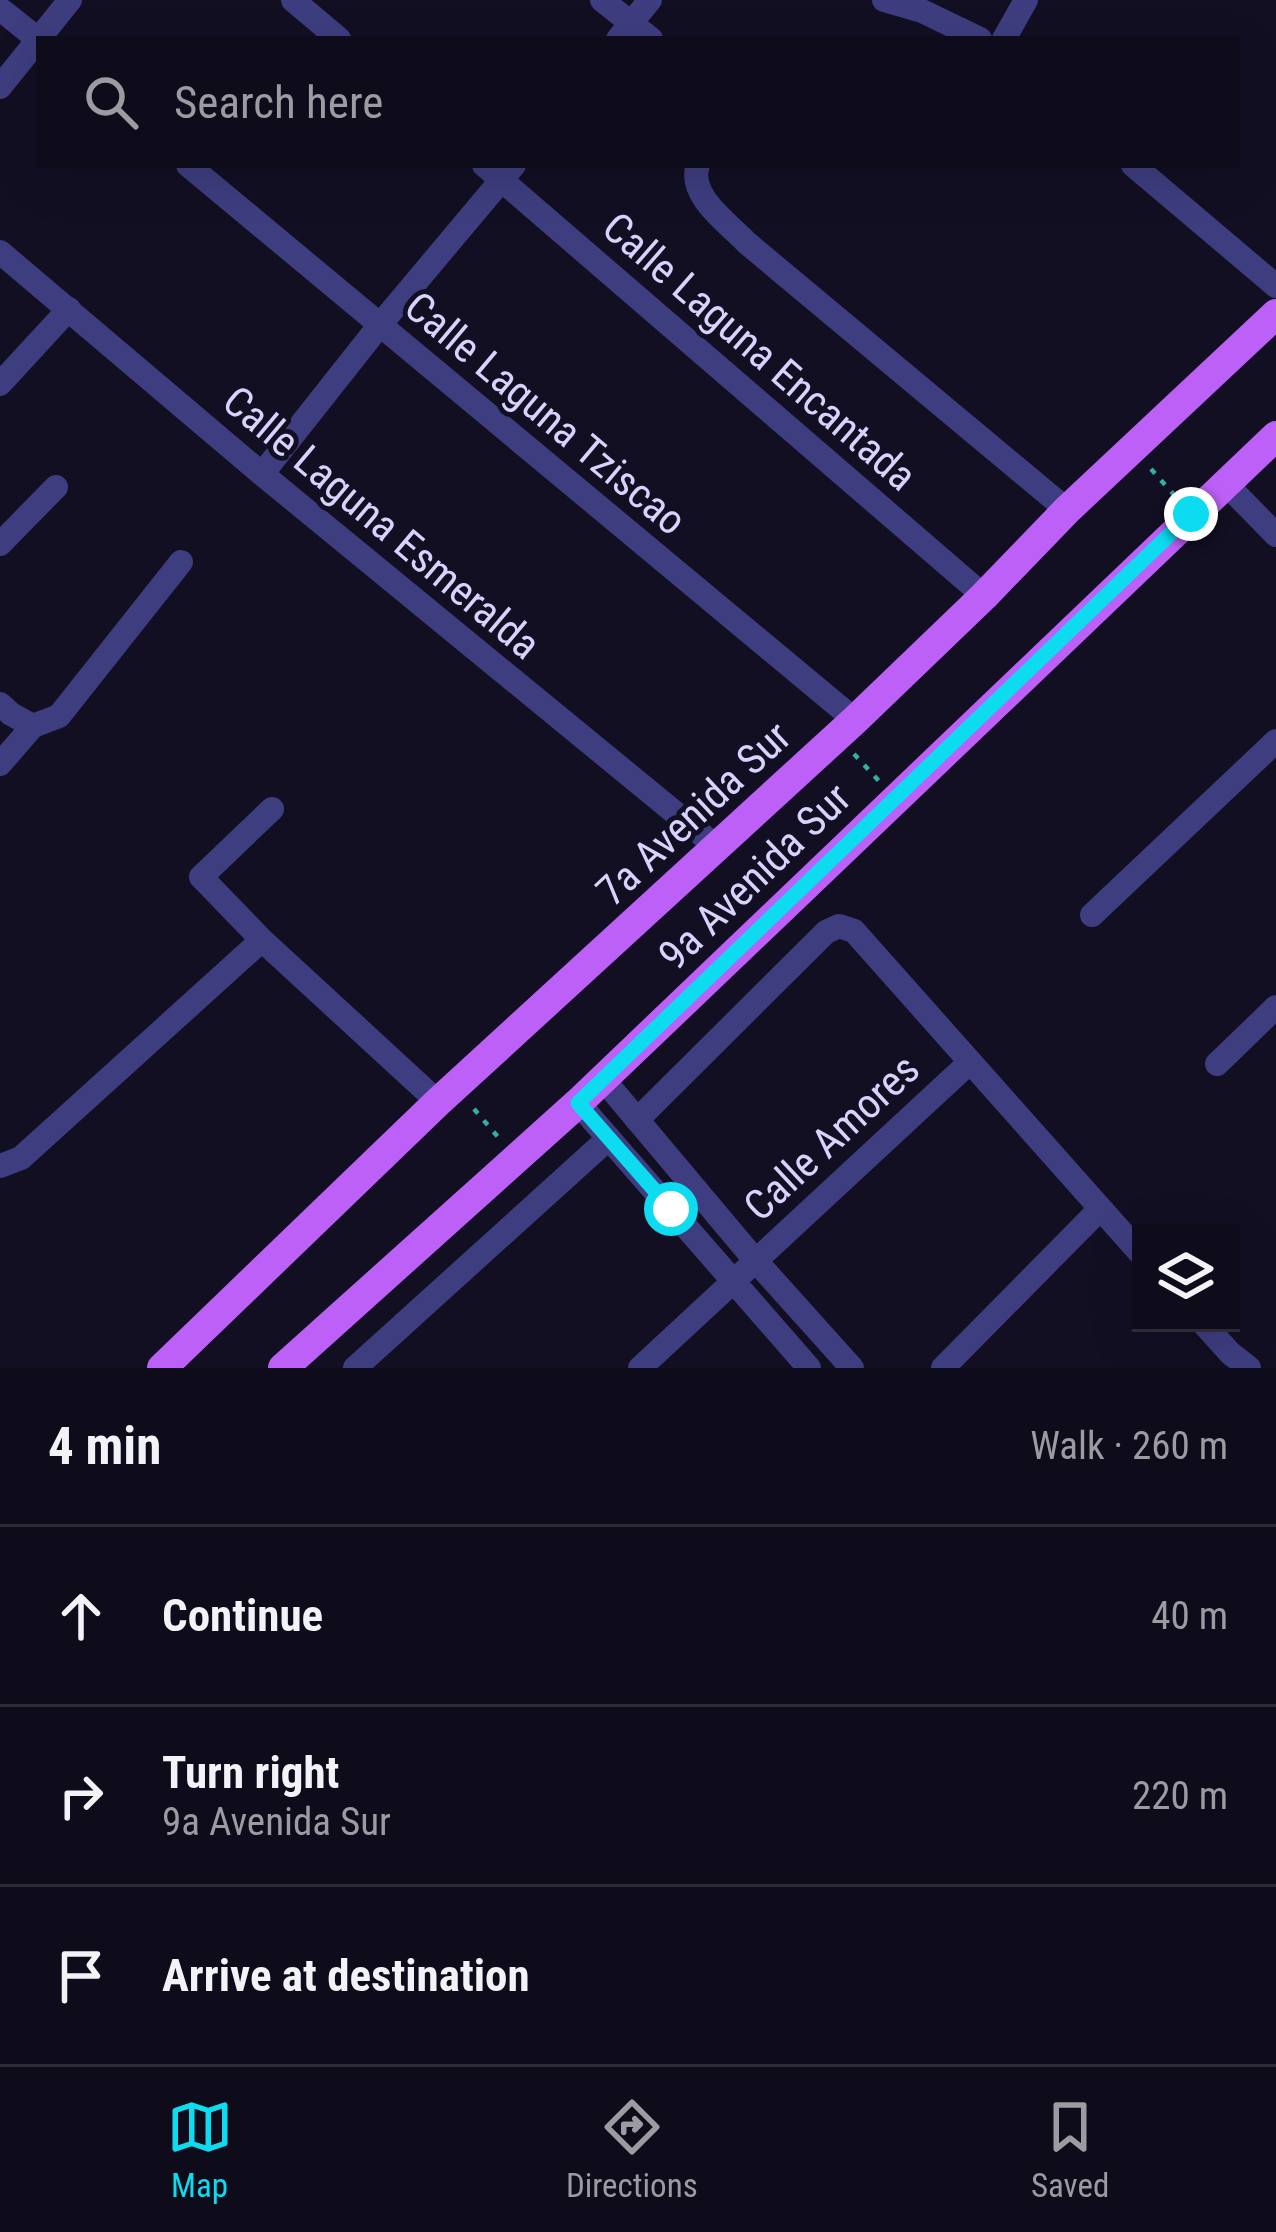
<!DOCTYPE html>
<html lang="en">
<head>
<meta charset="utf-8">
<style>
	body { margin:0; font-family:"Roboto Condensed",sans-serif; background:#1c1927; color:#f1f3f6 }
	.controls { position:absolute; right:36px; bottom:36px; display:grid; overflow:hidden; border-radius:0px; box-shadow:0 12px 48px #0002 }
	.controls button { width:108px; height:108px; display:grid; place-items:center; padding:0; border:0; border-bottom:3px solid #2e2b39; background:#0e0b1a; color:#f1f3f6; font:60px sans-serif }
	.stop { position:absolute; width:36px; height:36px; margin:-27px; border:9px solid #0cdbf0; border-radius:50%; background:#fff }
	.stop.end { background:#0cdbf0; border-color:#fff; box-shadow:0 3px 12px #0008 }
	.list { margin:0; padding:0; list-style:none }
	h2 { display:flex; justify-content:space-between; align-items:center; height:156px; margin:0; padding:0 48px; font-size:51px }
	h2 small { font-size:39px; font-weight:400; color:#9b9ba2 }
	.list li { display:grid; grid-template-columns:78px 1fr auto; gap:36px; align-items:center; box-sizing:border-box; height:180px; padding:0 48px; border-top:3px solid #2e2b39 }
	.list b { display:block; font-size:45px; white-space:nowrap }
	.list p { margin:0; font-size:39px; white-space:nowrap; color:#9b9ba2 }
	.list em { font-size:39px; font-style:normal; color:#9b9ba2 }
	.icon { flex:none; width:66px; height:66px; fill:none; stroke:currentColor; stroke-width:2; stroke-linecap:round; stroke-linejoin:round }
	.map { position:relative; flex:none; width:1276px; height:1368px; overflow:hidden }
	.search { position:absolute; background:#0e0b1a; box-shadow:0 12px 48px #0002; left:36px; right:36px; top:36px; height:132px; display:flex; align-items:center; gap:30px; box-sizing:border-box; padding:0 42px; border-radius:0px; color:#9b9ba2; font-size:45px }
	.sheet { height:696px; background:#0e0b1a }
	nav { display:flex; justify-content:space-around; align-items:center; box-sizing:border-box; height:168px; border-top:3px solid #2e2b39; background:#0e0b1a; font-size:33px; color:#9b9ba2 }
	nav a { display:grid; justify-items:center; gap:6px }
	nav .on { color:#0cdbf0 }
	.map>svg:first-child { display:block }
</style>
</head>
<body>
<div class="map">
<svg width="1276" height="1368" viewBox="0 0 1276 1368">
	<rect width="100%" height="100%" fill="#120f23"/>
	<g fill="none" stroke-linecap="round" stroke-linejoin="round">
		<path stroke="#35afa6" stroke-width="4.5" stroke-dasharray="6 9" stroke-linecap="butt" d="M1151,469L1176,497
			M854,754L879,781
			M474,1109L498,1137"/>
		<path stroke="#3e3d7f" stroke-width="24" d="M293,0L339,39
			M602,0L651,39
			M884,0L922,11L980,39
			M0,9L39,40
			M618,39L650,0
			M1004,39L1026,0
			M0,87L70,0
			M188,165L855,720
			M484,165L984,596
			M698,165C687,195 728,223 747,243L1067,510
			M1133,165L1276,286
			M0,252L262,474L718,848
			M0,384L69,309
			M262,474L379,326L514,165
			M1225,483L1276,535
			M0,544L56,487
			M0,704L11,714L33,726
			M0,764L33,726L59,716L181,562
			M272,809L201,877L262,940L438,1102
			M1092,915L1276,741
			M1217,1064L1276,1007
			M603,1079L755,1260L852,1368
			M578,1103L809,1368
			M637,1120L826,932L839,926L854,931L1141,1254
			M0,1166L21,1158L262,940
			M1203,1323L1230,1353L1249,1368
			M355,1368L609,1138
			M640,1368L969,1063
			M943,1368L1100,1209"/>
		<path stroke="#bd60f7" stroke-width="30" d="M162,1368L438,1102L855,720L984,596L1067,510L1276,314
			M283,1368L578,1103L1276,436"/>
	</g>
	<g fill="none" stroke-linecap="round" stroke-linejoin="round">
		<path stroke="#0cdbf0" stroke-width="15" d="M671,1209L578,1103L1191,514"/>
	</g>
	<g text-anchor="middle" stroke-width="10" stroke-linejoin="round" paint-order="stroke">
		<g font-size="42" fill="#d7d3fd" stroke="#120f23">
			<text transform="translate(760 351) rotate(41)" y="15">Calle Laguna Encantada</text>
			<text transform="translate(546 413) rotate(40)" y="15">Calle Laguna Tziscao</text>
			<text transform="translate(382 522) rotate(40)" y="15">Calle Laguna Esmeralda</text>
			<text transform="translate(693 813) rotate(-43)" y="15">7a Avenida Sur</text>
			<text transform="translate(754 876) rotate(-44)" y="15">9a Avenida Sur</text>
			<text transform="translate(831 1137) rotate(-43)" y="15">Calle Amores</text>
		</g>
	</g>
</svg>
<div class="controls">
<button><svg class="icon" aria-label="layers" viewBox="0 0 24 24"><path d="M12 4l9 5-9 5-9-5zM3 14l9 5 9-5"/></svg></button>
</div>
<div class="stop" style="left:671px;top:1209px"></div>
<div class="stop end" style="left:1191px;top:514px"></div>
<div class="search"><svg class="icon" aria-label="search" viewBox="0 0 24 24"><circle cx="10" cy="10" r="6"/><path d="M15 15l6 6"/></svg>Search here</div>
</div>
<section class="sheet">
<h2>4 min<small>Walk · 260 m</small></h2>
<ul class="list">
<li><svg class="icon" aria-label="ahead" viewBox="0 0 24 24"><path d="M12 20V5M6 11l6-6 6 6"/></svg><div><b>Continue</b></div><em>40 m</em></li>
<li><svg class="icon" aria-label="right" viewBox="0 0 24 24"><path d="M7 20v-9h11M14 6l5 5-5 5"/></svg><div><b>Turn right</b><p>9a Avenida Sur</p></div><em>220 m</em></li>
<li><svg class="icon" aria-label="arrive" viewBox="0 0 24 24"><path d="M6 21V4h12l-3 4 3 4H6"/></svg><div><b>Arrive at destination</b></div></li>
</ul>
</section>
<nav>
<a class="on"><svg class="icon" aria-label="map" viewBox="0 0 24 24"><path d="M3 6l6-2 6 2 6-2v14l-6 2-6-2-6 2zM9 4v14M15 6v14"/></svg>Map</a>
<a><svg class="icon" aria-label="directions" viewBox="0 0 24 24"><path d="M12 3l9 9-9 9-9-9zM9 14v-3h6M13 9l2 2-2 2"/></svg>Directions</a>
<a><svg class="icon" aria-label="saved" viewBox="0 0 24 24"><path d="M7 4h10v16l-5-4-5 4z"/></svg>Saved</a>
</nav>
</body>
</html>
